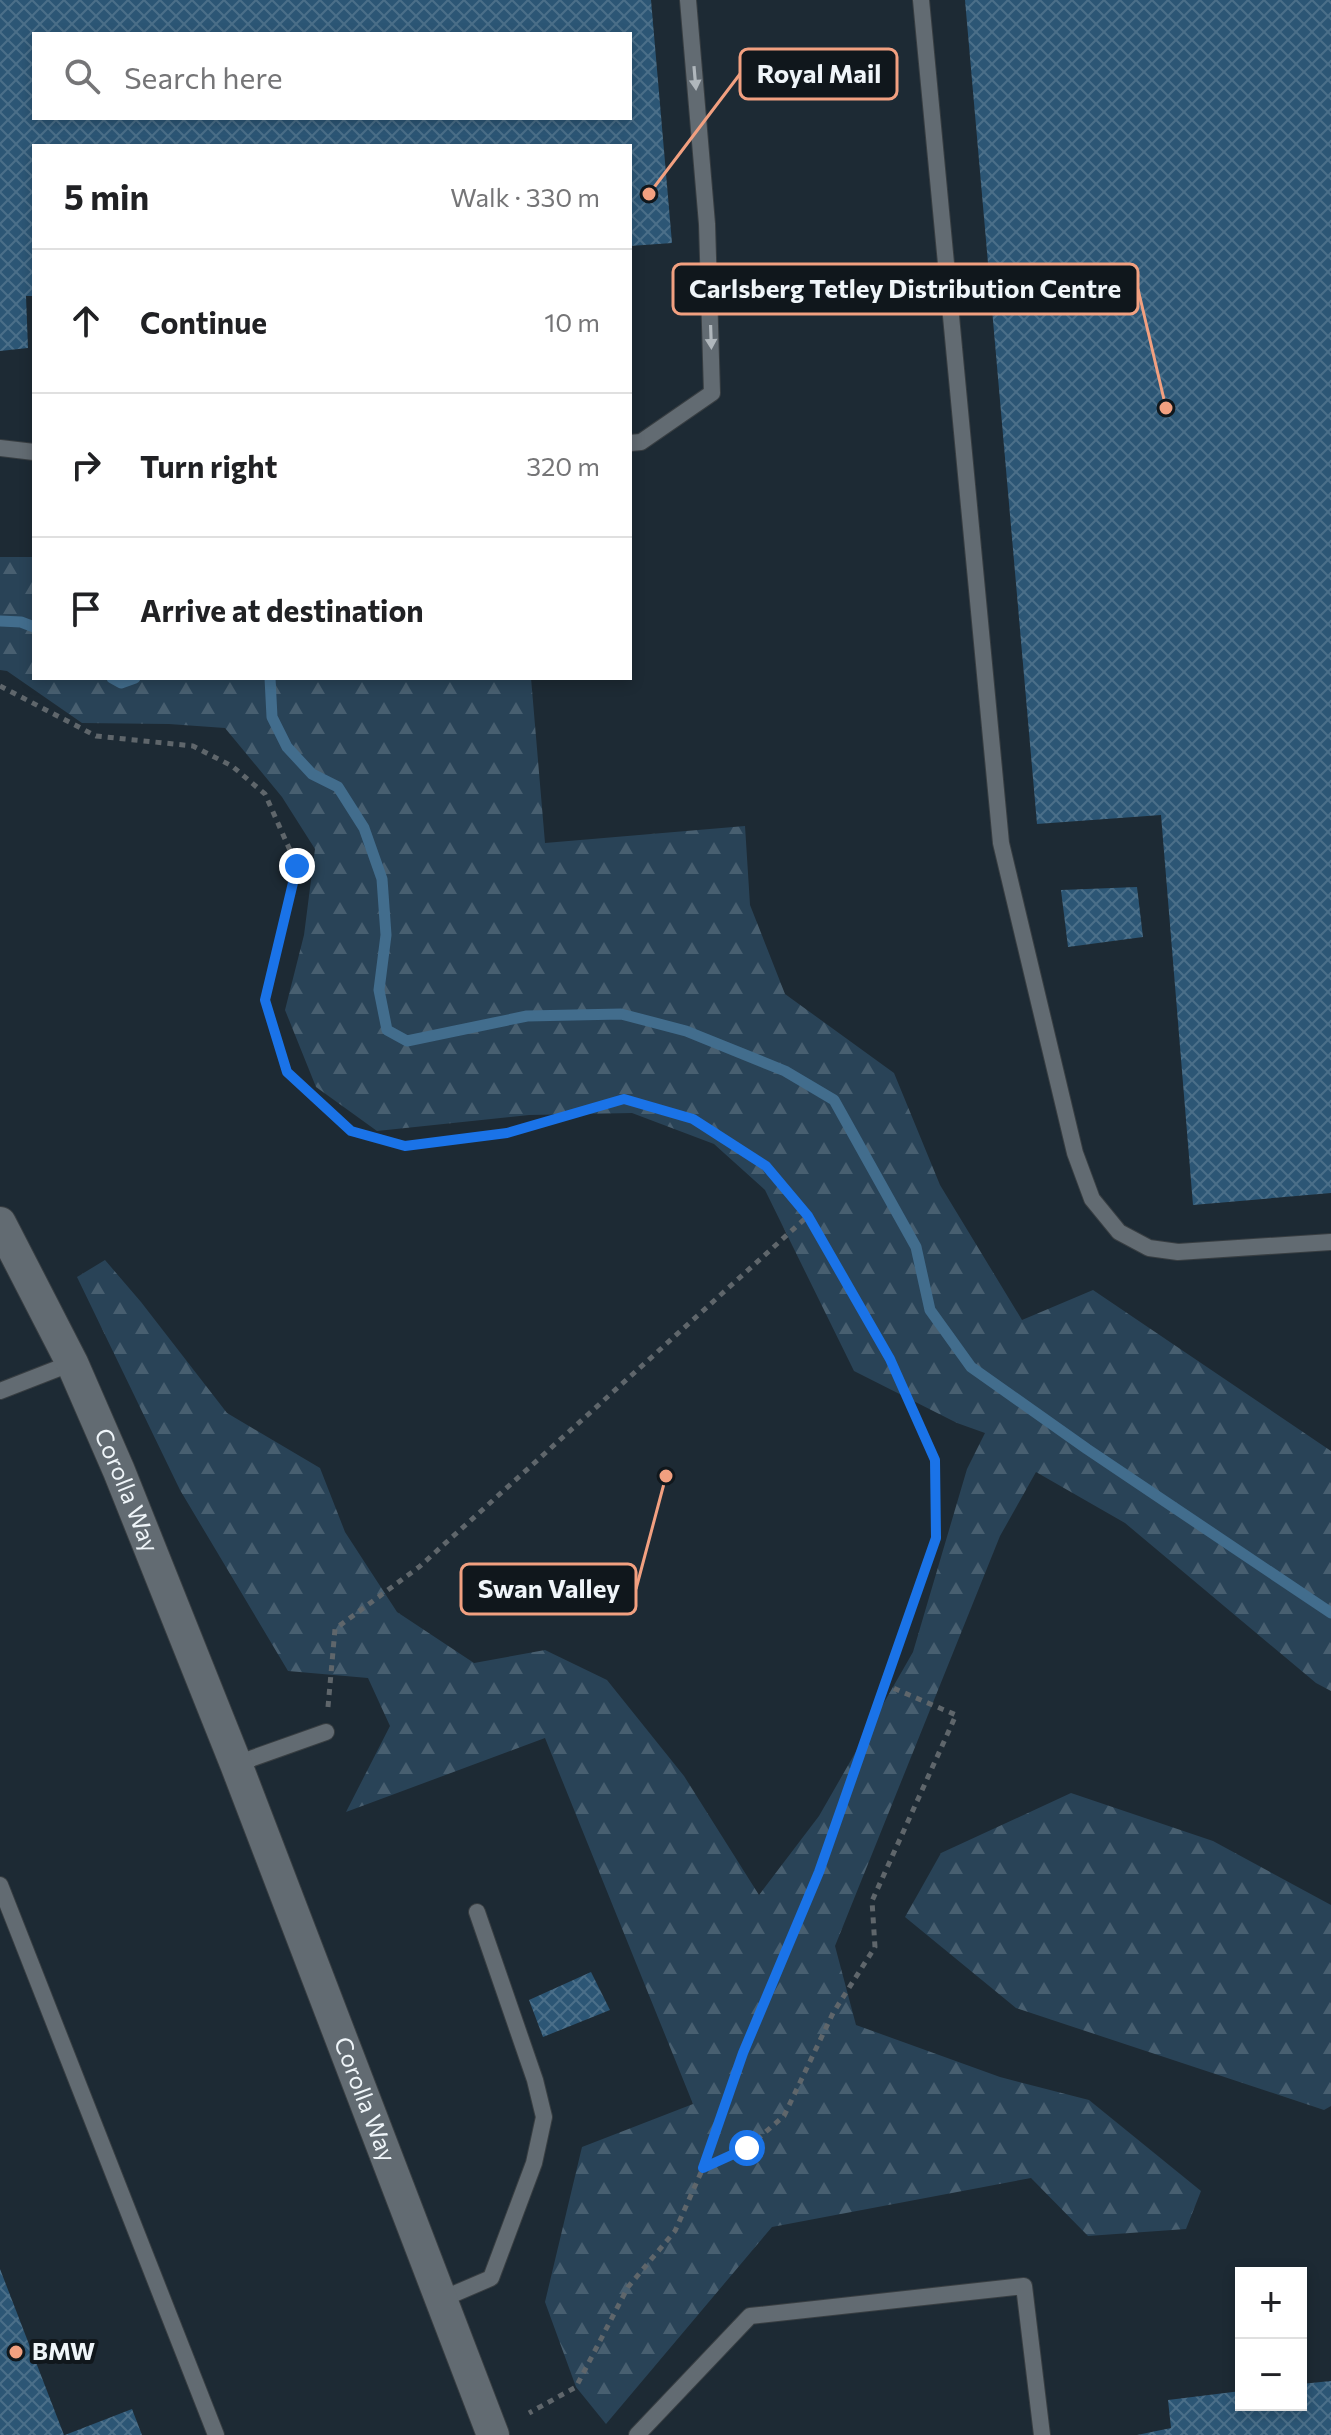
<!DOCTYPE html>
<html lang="en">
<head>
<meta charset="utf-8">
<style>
	body { margin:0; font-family:Commissioner,sans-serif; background:#f6f6f6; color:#202124 }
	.controls { position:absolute; right:24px; bottom:24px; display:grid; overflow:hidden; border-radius:0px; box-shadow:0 4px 12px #0003 }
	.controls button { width:72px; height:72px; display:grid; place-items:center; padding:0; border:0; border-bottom:2px solid #e0e0e0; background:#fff; color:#202124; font:40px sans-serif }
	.stop { position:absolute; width:24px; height:24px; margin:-18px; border:6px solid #1a73e8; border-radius:50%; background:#fff }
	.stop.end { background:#1a73e8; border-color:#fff; box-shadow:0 2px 8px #0008 }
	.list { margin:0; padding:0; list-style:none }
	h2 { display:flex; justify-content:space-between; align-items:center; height:104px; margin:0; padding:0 32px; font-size:34px }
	h2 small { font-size:26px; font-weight:400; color:#757577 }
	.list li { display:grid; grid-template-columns:52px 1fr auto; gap:24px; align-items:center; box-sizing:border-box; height:144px; padding:0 32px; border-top:2px solid #e0e0e0 }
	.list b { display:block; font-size:30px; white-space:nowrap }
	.list em { font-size:26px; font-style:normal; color:#757577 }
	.icon { flex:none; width:44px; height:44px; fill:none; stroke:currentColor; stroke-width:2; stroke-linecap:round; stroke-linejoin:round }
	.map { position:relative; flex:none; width:1331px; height:2435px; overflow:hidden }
	.search { position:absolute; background:#fff; box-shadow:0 4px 12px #0003; left:32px; top:32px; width:600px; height:88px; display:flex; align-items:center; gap:20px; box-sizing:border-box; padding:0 28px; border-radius:0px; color:#757577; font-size:30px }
	.panel { position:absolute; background:#fff; box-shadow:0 4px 12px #0003; left:32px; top:144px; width:600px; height:536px; border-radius:0px }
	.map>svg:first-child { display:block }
</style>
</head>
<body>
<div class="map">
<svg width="1331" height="2435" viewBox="0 0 1331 2435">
	<defs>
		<pattern id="forest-firs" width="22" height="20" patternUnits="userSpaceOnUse" patternTransform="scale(2)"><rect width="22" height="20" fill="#294357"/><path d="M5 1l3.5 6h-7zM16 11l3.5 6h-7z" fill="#485f70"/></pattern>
		<pattern id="building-cross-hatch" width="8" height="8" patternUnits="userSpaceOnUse" patternTransform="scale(2)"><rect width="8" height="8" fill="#2c5675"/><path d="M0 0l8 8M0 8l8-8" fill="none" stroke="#4b6f89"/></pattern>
	</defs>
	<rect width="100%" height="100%" fill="#192026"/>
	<path fill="#1d2a34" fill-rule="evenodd" d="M0,0H1331V2435H0ZM34,34H630V118H34ZM34,146H630V678H34ZM1241,2273H1301V2405H1241Z"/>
	<path fill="url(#forest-firs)" d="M0,557H34V678H531L545,843L745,826L750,905L785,994L894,1073L940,1185L1022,1320L1093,1290L1331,1451V1691L1316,1683L1125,1523L1036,1472L1000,1536L835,1946L856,2025L1000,2077L1089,2100L1201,2191L1186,2229L1088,2236L1031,2178L772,2227L606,2424L576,2387L545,2302L582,2147L693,2104L545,1738L346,1812L390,1726L368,1678L288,1671L180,1490L77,1277L105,1260L141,1302L227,1413L320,1468L345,1532L397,1612L474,1663L545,1650L607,1680L684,1776L759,1895L819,1816L913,1652L967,1469L985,1433L957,1423L854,1371L765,1190L714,1144L632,1113L529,1115L377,1131L316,1087L285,1010L304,935L315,849L282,797L225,728L169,724L82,723L7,671L0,670Z
		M1071,1793L1213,1841L1331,1905V2106L1324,2110L1016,2008L905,1917L941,1853Z"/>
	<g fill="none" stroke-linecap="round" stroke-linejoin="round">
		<path stroke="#426d8d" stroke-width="11" d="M0,621L21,622L34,627
			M112,678L121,683L135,678
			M270,678L272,717L287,747L312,774L338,787L364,828L382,879L386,935L379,990L387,1030L407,1041L527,1016L621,1014L686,1031L785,1071L834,1100L916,1247L930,1310L971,1367L1087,1449L1331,1613"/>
	</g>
	<path fill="url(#building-cross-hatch)" fill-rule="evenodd" d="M0,0H651L672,243L630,246V146H34V296H26L28,348L0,351ZM34,34H630V118H34Z
		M965,0H1331V1193L1193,1205L1161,815L1037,824Z
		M1137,887L1143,937L1068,947L1061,890Z
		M591,1972L610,2010L543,2037L529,2000Z
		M0,2269L64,2435H0Z
		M1331,2381V2435H1137L1171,2428L1168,2400L1241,2391V2405H1301V2384Z
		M132,2409L142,2435H65Z"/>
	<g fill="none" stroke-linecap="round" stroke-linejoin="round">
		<g stroke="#383e42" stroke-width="18">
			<path id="service" d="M921,0L1001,843L1075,1153L1092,1199L1119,1232L1149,1248L1178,1252L1331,1242
				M630,443L641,442L712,393L707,224L688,0
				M0,448L34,452
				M0,1391L72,1363
				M236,1764L326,1732
				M0,1885L216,2435
				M440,2300L491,2278L534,2163L544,2117L535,2080L477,1912
				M637,2435L750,2316L1024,2286L1042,2435"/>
		</g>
		<g stroke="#383e42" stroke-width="34">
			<g id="minor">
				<path id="s1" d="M0,1223L72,1363L119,1471L236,1764L493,2435"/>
			</g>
		</g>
		<path stroke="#5f666b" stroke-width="5" stroke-dasharray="6 6" stroke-linecap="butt" d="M0,686L96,736L193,746L232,766L265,794L297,866L265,1000L287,1072L351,1131L405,1146L507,1133L624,1099L693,1119L766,1166L808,1216
			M328,1707L335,1629L419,1567L808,1216L890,1359L935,1460L936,1538L886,1685L956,1715L872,1901L875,1947L833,2013L784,2116L747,2148L703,2168L675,2231L628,2287L576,2387L529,2413
			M703,2168L743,2053L819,1872L886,1685"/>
		<use href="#service" stroke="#626b72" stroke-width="16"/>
		<use href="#minor" stroke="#626b72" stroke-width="32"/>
	</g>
	<defs><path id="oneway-solid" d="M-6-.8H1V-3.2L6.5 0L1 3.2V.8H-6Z" transform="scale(2)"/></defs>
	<g fill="#b0b7bc">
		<use href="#oneway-solid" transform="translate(695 78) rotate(85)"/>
		<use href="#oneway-solid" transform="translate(711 337) rotate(88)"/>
	</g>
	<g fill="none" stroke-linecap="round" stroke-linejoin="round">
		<path stroke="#1a73e8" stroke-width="10" d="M297,866L265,1000L287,1072L351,1131L405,1146L507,1133L624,1099L693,1119L766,1166L808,1216L890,1359L935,1460L936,1538L819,1872L743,2053L703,2168L747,2148"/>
	</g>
	<circle fill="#f2a080" stroke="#10171c" stroke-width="3" cx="16" cy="2352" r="8"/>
	<g text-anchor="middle" stroke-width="8" stroke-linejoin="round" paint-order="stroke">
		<g font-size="24" fill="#eff5f9" stroke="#10171c">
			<text dy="8" stroke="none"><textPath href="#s1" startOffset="296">Corolla Way</textPath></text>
			<text dy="8" stroke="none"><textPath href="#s1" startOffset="950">Corolla Way</textPath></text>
		</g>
		<g font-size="24" font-weight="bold" fill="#eff5f9" stroke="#10171c" text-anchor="start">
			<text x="32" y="2360">BMW</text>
		</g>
	</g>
	<path fill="none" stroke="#f2a080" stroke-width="3" d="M649 194L740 74M1166 408L1138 289M666 1476L636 1589"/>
	<g fill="#f2a080" stroke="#10171c" stroke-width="3">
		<circle cx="649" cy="194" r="8"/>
		<circle cx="1166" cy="408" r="8"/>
		<circle cx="666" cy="1476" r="8"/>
	</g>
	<g fill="#10171c" stroke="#f2a080" stroke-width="3">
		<rect x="740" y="49" width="157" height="50" rx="8"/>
		<rect x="673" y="264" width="465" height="50" rx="8"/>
		<rect x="461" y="1564" width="175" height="50" rx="8"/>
	</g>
	<g font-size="26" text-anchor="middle" font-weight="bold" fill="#eff5f9">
		<text x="819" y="83">Royal Mail</text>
		<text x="905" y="298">Carlsberg Tetley Distribution Centre</text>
		<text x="549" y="1598">Swan Valley</text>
	</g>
</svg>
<div class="controls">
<button>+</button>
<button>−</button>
</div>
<div class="stop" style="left:747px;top:2148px"></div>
<div class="stop end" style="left:297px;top:866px"></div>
<div class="search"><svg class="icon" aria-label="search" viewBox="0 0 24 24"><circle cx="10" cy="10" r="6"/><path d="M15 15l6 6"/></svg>Search here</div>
<section class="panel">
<h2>5 min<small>Walk · 330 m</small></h2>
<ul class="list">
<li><svg class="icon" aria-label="ahead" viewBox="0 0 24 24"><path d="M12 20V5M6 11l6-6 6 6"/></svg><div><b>Continue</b></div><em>10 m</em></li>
<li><svg class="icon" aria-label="right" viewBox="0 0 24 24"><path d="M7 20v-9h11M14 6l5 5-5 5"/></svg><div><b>Turn right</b></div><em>320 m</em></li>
<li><svg class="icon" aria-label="arrive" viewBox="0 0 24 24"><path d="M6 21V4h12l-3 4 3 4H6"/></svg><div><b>Arrive at destination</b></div></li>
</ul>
</section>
</div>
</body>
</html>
